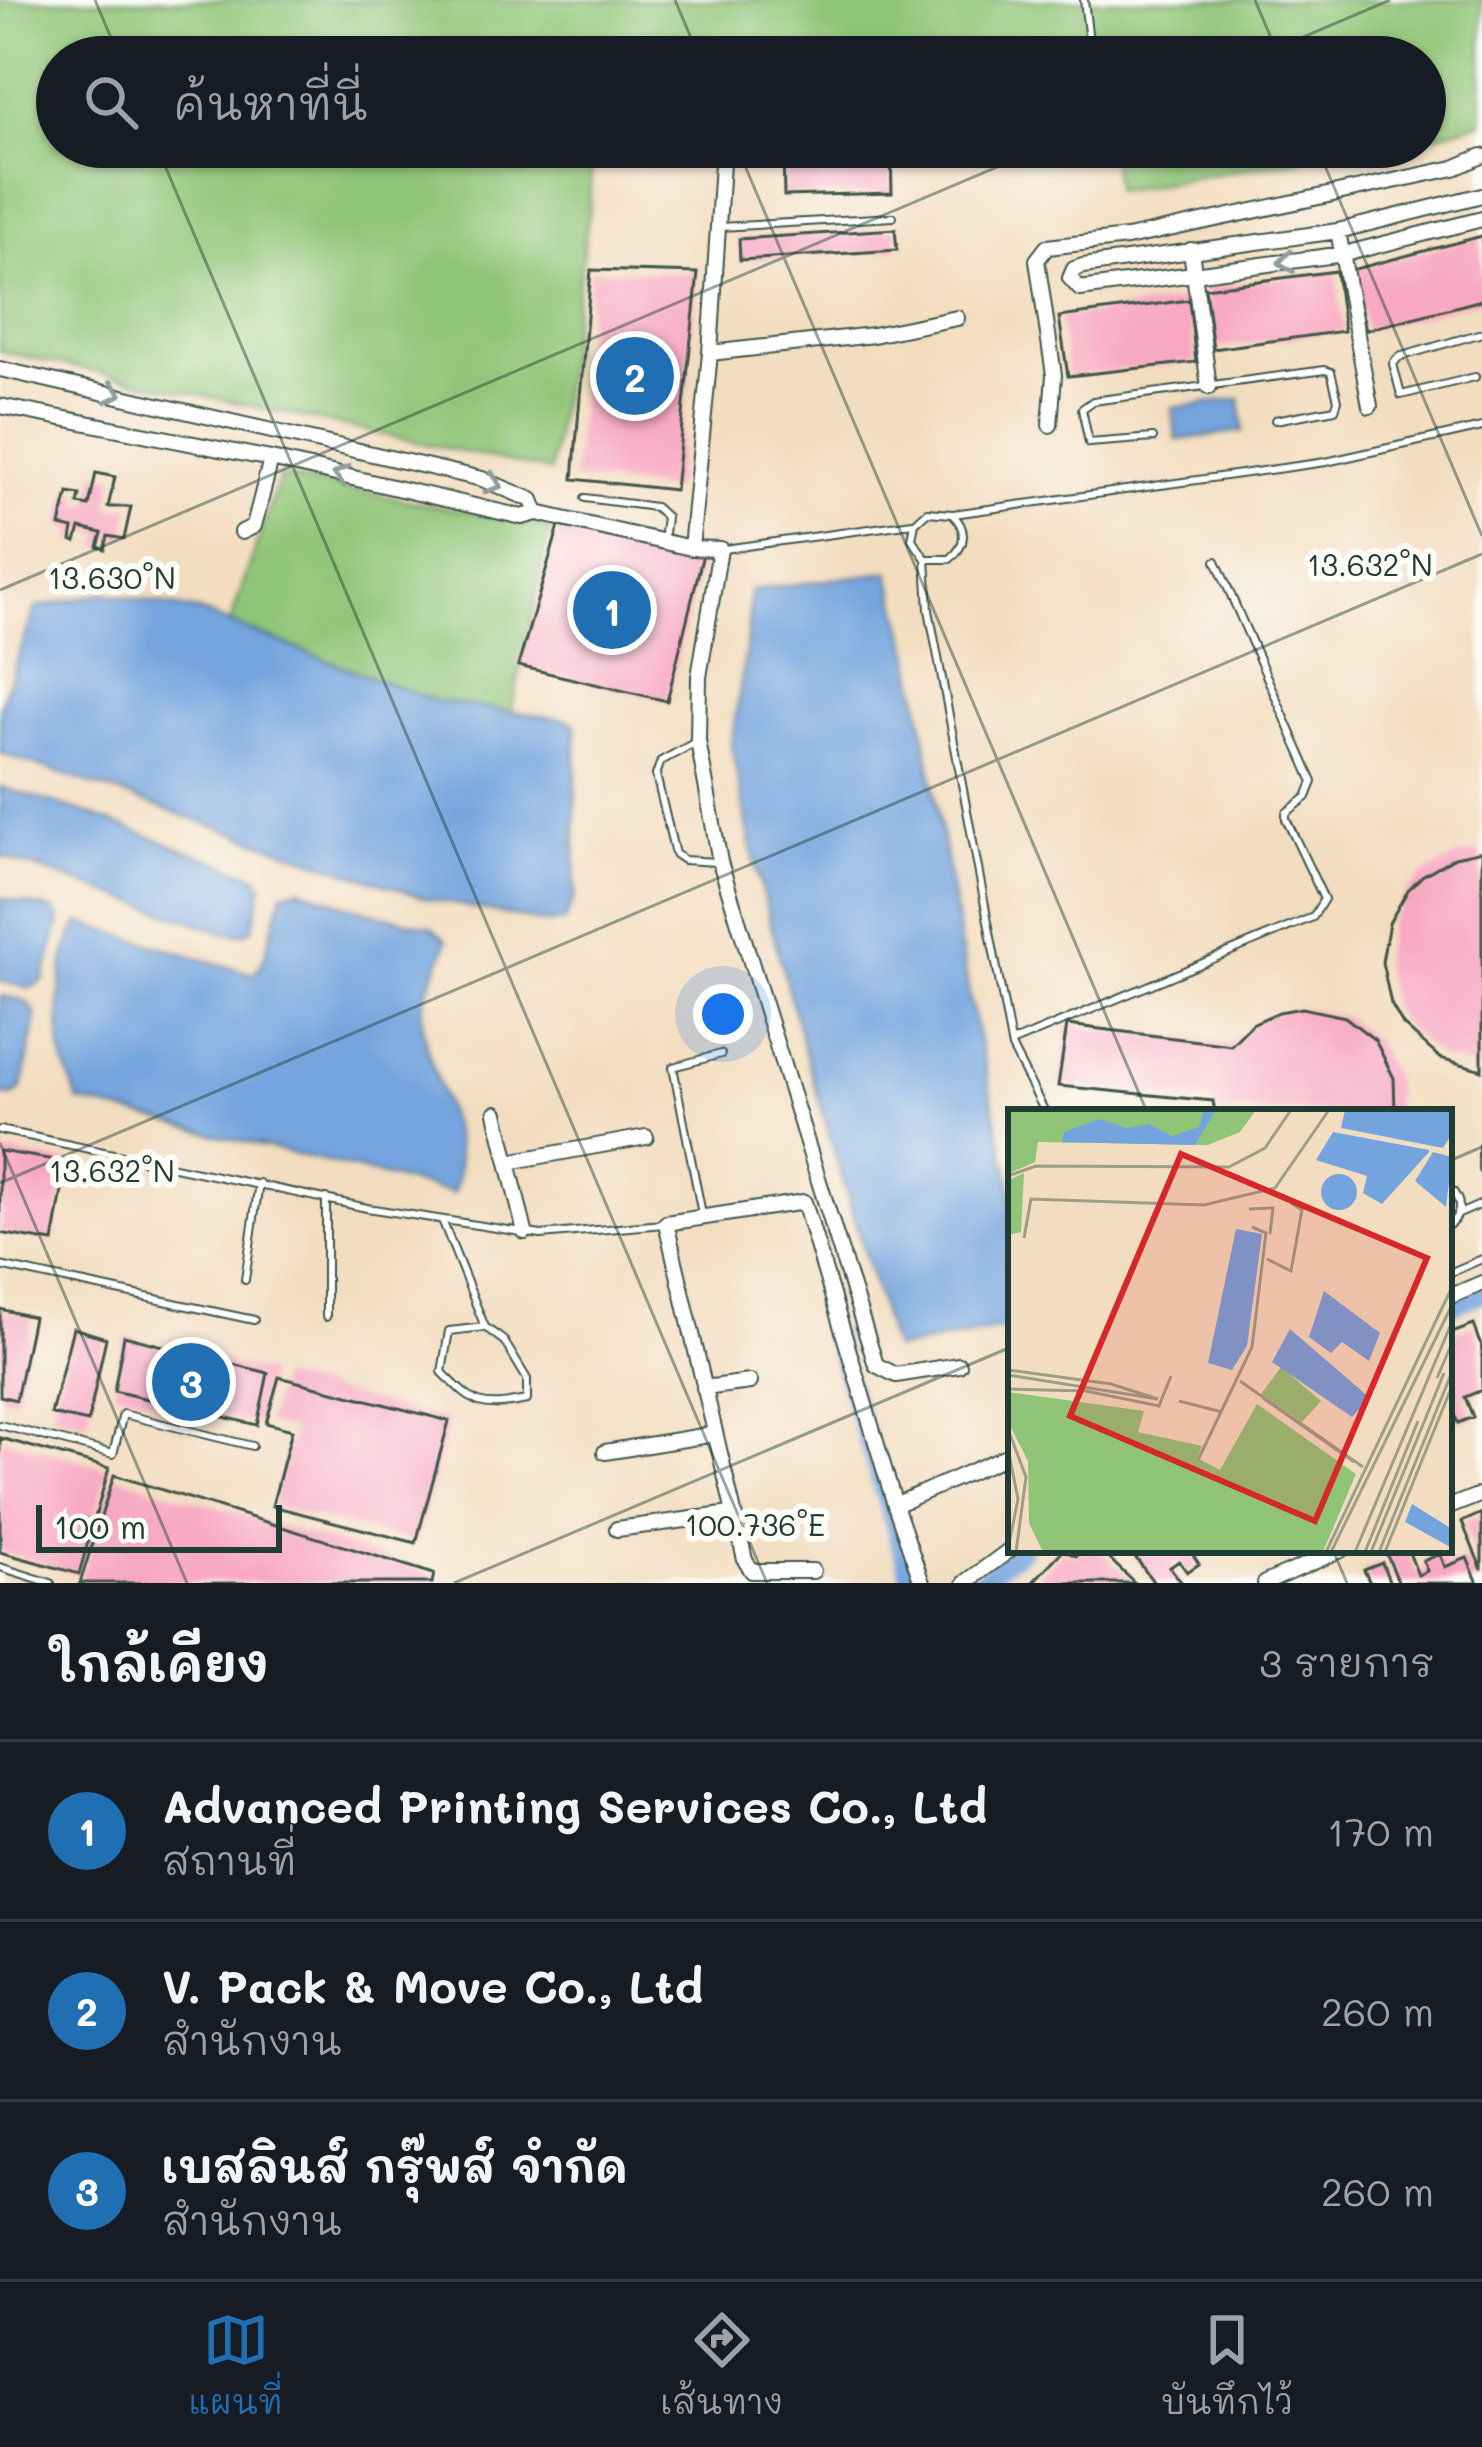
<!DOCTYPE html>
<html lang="th">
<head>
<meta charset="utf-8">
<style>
	body { margin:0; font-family:Mali,"Playpen Sans Thai",sans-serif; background:#20242c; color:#f1f3f6 }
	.scale { position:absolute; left:36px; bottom:30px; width:246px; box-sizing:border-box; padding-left:12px; border:6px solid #1f3d34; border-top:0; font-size:33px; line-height:42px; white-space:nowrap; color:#1f3d34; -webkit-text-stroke:9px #fdfcf7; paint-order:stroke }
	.you { position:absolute; left:723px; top:1014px; width:42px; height:42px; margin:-30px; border:9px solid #fff; border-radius:50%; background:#1a73e8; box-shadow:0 0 0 18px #1a73e833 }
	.badge { display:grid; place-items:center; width:78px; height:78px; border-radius:50%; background:#1f6fb2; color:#fff; font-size:39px; font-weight:700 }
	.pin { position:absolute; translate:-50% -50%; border:6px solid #fff; box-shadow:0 3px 12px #0006 }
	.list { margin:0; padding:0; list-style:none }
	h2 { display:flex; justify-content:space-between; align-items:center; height:156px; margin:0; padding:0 48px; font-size:51px }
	h2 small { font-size:39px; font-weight:400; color:#9ea1a6 }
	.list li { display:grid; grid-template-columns:78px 1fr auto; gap:36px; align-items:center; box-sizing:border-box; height:180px; padding:0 48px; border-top:3px solid #363941 }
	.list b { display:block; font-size:45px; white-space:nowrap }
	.list p { margin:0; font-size:39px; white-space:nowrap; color:#9ea1a6 }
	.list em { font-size:39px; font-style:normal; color:#9ea1a6 }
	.icon { flex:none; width:66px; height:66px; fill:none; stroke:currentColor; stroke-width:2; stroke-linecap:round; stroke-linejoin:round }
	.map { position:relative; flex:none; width:1482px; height:1583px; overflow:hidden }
	.search { position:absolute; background:#171b24; box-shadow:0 3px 9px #0004; left:36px; right:36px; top:36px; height:132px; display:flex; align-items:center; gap:30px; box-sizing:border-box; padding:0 42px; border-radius:66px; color:#9ea1a6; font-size:45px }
	.sheet { height:696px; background:#171b24 }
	nav { display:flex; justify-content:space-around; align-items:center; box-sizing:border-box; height:168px; border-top:3px solid #363941; background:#171b24; font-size:33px; color:#9ea1a6 }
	nav a { display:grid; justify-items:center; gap:6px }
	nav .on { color:#1f6fb2 }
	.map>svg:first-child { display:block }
</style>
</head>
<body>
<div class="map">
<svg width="1482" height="1583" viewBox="0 0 1482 1583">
	<rect width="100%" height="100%" fill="#fdfcf7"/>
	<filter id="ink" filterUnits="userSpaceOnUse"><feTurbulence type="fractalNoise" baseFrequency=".00833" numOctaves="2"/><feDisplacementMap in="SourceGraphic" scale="24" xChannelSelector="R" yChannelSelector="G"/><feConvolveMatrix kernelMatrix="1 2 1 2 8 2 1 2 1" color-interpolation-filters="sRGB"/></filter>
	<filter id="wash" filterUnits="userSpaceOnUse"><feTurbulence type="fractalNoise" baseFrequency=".004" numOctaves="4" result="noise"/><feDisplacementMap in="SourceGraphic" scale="48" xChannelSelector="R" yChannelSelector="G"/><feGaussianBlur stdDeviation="2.7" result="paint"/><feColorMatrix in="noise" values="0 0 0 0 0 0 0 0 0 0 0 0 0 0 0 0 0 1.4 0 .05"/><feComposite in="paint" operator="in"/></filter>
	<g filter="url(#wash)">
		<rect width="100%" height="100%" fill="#f3ddc0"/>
		<path fill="#90c577" stroke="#588156" stroke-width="3" d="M0,0H1482V122L1425,138V57H673L595,49L594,57H57V147H591L590,205L550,471L0,351Z
			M1111,147H1372L1115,191Z
			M280,476L550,528L511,712L434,701L230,623Z"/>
		<path fill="#74a4de" stroke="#4a7089" stroke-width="3" d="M1240,399L1243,431L1177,440L1172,408Z
			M889,572L911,654L970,1000L1011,1186V1327L893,1350L803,1045L756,869L731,745L746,651L751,590Z
			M103,593L198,611L434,701L568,720L576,725L575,895L564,922L547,923L426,898L0,753V706L36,608Z
			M0,787L86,813L258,877L262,885L253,928L243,934L223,932L0,856Z
			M300,888L351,907L432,927L447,940C441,969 421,988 422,1020C425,1071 474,1146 453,1193L78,1101C72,1081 60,1057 60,1036C58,1006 60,946 80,923L253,974L263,962L283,892Z
			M0,898L54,910L60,920L44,980L30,988L0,981Z
			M0,996C17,1000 33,999 36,1018L22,1089L13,1096L0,1095Z"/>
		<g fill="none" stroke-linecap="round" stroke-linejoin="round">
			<path stroke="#74a4de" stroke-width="18" d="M1449,1307L1482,1294
				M833,1334L912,1583
				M977,1583L1022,1550"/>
		</g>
		<g id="blocks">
			<path fill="#f8a8c3" d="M891,149L892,193L784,196L783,152Z
				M895,229L897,250L740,260L739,239Z
				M1482,236V300L1366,330L1351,270Z
				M591,270L698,273L675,490L573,479Z
				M1336,271L1344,331L1213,349L1205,288Z
				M1189,300L1196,362L1068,376L1059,317Z
				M96,473L115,477L108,507H131L124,539L108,536L105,549L98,547L102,533L80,528L76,542L71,540L73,529L60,526L68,493L80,495L78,504L89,506Z
				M559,526L703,554L667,701L518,666Z
				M1482,851V1070L1440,1058L1403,1025L1391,1004L1382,962L1389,923L1408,890L1422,876L1455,857Z
				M1302,1008L1345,1017L1375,1040L1394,1078L1395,1112H1215L1213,1101L1058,1086L1067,1025L1231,1045L1252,1024L1279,1012Z
				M0,1151L67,1162L53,1242L0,1233Z
				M0,1309L33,1317L16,1400L0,1396Z
				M1474,1325L1482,1346V1390L1465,1397L1473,1417L1458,1423L1449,1403V1334Z
				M73,1328L106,1338L88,1422L51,1414Z
				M124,1336L268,1373L257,1425L114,1391Z
				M279,1377L449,1421L416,1543L272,1506L292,1430L266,1423Z
				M0,1438L109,1468L79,1574L0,1552Z
				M114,1475L434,1574L432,1583H80Z
				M1482,1513V1570L1462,1522Z
				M1063,1550L1076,1556L1082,1550H1100L1135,1583H1032Z
				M1138,1550H1190L1199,1564L1187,1572L1179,1561L1170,1567L1182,1583H1154L1133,1554Z
				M1394,1550H1408L1418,1575L1427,1571L1423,1561L1440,1554L1445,1567L1467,1558L1478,1583H1399L1386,1553Z
				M1382,1563L1390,1583H1370L1364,1570Z"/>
		</g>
	</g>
	<g filter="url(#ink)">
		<use href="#blocks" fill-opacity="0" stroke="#3f5549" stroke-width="3"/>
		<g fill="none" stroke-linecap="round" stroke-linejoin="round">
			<g stroke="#3f5549" stroke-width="10">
				<path id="lane" d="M1084,0L1091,57
					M1096,147L1097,159
					M720,227L893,217
					M1475,377L1401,395L1393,364L1399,357L1482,333
					M1153,438L1089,443L1082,409L1093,401L1325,370L1331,372L1338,400L1335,409L1275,420
					M585,498L655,507L666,517L663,541
					M953,514L1326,462L1482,427
					M724,549L913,523
					M926,559H950C967,545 967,528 952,514L927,512L915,523L912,539L926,559L929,610L1012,1048L1045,1112
					M696,742L661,761L656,775L675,854L684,860L716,862
					M1011,1043L1313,917L1324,899L1286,819V813L1307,797L1313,782L1216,561
					M0,1130L367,1208L541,1235L663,1224
					M1482,1146V1170
					M1449,1187C1462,1200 1463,1214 1449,1225
					M702,1214L673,1067L721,1054
					M1459,1214L1482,1204
					M442,1220L485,1327L504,1341L527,1379V1400C479,1409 476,1406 442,1372L449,1331L485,1327
					M0,1266L254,1320
					M1449,1273L1482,1259
					M245,1280L259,1183
					M326,1317V1198
					M0,1425L113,1454L123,1414L252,1446
					M0,1567L51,1583"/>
			</g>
			<g stroke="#3f5549" stroke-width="18">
				<path id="street" d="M1482,195L1338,231L1083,266L1074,269L1070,278L1080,289L1344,254L1482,219
					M1338,231L1370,406
					M1191,250L1209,387
					M710,353L873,335L957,318
					M0,369L482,479L532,500L537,513
					M0,406L271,459L522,517L537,513L691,548L720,549L699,677L698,741L720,862L876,1365L896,1375L959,1365
					M1050,425L1054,375L1037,260L1047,247L1127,238L1454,168L1482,156
					M242,532L254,526L271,459
					M691,548L710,353L723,147
					M496,1113L525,1232
					M508,1162L646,1137
					M1449,1297L1482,1283
					M704,1388L750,1382
					M605,1452L715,1434
					M895,1505L922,1583
					M1449,1507L1482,1494
					M617,1529L731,1514
					M813,1571H752L745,1560L666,1223L804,1202L895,1505L1011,1454
					M965,1583L1011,1549
					M1265,1583L1341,1550"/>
			</g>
			<use href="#lane" stroke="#fff" stroke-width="6"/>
			<use href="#street" stroke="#fff" stroke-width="14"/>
		</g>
		<defs><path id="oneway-chevron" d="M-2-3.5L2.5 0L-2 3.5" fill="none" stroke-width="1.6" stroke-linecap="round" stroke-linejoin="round" transform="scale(3)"/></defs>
		<g stroke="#8f9e9a">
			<use href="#oneway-chevron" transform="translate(1286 262) rotate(172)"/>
			<use href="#oneway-chevron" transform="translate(114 393) rotate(13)"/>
			<use href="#oneway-chevron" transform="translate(341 475) rotate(-167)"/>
			<use href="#oneway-chevron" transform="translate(494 484) rotate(19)"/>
		</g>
	</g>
	<path fill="none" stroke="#1f3d34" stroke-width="3" stroke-opacity="0.45" d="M95,0L119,57M675,0L699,57M1255,0L1279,57M1256,57L1390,0M157,147L767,1583M737,147L1147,1112M1317,147L1482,536M0,590L1044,147M0,1143L187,1583M1449,1161L1482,1147M0,1183L1482,554M1333,1550L1347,1583M454,1583L1011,1347"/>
	<g transform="translate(1008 1109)">
		<rect width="444" height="444" fill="#f3ddc0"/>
		<path d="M0,1H248L232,23L200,36L30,33L27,53L0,65ZM16,64L13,123L0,126L1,71ZM273,258L313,292L294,313L253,285ZM0,283L136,302L130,323L194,337L189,349L212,361L249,295L348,365L315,443H35L21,414L20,352L0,313Z" fill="#90c577"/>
		<path d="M196,1H208L187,36L54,33L56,23L92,10L118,19L141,15L164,27L191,18ZM337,1H433L444,4V25L435,39L333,19ZM325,23L421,41V43L374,95L355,84L359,67L308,51ZM425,43L444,48L438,98L407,72ZM313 83a18 18 0 1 1 36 0a18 18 0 1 1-36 0ZM228,120L254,125L239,237L224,261L200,254ZM316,182L372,224L361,252L334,233L323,244L301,228ZM282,220L362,289L344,308L264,253ZM404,395L444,420V439L397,413Z" fill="#74a4de"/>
		<path fill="none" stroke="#9e9d88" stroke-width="3" d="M0,67L28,57L221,58L257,39L283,1M241,100L265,99L262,125M16,129L23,90L196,96L267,79L321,1M259,150L283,162L294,101L283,94M0,261L103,275L150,290L0,266M429,269L444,234M232,272L355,358M0,280L78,282L151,297L163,267M255,289L346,353M171,292L214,303M0,320L18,368L8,443M0,340L10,390L0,440M190,351L244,238L258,124L244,118M318,443L444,178M323,443L444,196M347,443L444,213M357,443L410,312M363,443L436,264M371,443L444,263M377,443L444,277"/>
		<path fill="#d62828" fill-opacity="0.15" stroke="#d62828" stroke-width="6" d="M173,45L419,149L307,412L62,307Z"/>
		<rect width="444" height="444" fill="none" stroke="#1f3d34" stroke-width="6"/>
	</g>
	<g font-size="30" text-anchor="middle" fill="#1f3d34" stroke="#fdfcf7" stroke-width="12" stroke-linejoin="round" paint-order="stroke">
		<text x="1370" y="576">13.632°N</text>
		<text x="112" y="589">13.630°N</text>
		<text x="112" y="1182">13.632°N</text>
		<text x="755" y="1536">100.736°E</text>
	</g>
</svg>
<div class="scale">100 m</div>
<div class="you"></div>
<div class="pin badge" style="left:612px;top:610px">1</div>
<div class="pin badge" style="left:635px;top:376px">2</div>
<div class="pin badge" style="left:191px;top:1382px">3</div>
<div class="search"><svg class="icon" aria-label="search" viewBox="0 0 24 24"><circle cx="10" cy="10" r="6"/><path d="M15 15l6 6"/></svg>ค้นหาที่นี่</div>
</div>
<section class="sheet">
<h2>ใกล้เคียง<small>3 รายการ</small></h2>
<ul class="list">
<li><span class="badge">1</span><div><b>Advanced Printing Services Co., Ltd</b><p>สถานที่</p></div><em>170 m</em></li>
<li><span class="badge">2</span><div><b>V. Pack &amp; Move Co., Ltd</b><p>สำนักงาน</p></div><em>260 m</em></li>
<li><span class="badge">3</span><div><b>เบสลินส์ กรุ๊พส์ จำกัด</b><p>สำนักงาน</p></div><em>260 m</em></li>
</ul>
</section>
<nav>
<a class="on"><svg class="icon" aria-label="map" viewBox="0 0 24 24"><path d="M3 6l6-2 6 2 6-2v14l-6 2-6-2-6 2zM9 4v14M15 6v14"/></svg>แผนที่</a>
<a><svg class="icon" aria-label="directions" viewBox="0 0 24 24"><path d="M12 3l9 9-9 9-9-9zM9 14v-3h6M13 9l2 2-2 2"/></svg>เส้นทาง</a>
<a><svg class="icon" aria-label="saved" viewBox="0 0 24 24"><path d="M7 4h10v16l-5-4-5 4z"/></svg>บันทึกไว้</a>
</nav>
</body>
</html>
